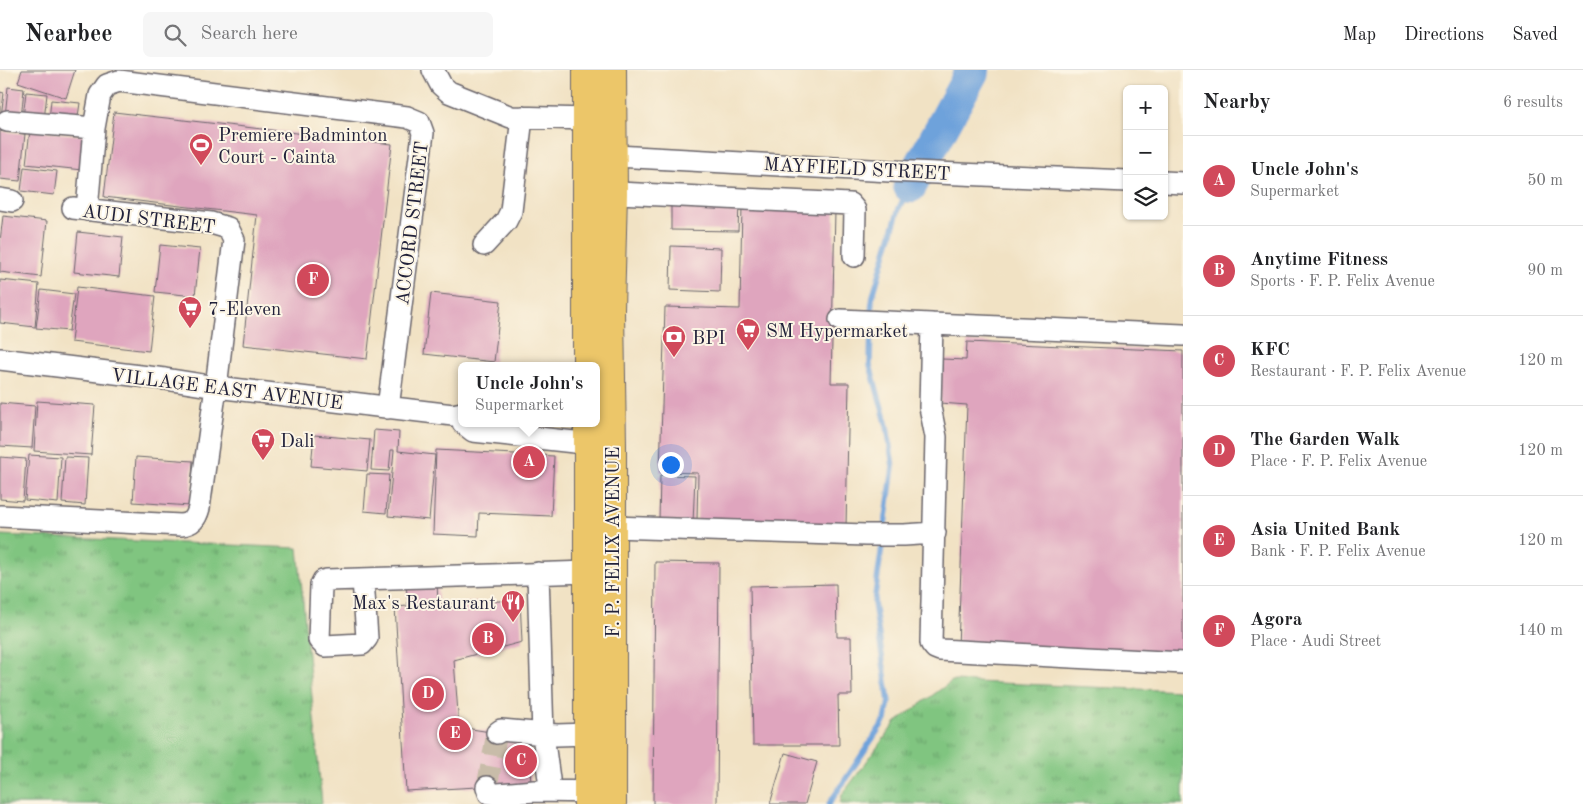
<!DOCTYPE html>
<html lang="en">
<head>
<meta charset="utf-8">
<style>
	body { margin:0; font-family:"Old Standard TT",serif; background:#f6f6f6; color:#202124 }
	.controls { position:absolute; right:15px; top:15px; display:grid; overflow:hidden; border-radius:8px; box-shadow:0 1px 4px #0004 }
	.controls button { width:45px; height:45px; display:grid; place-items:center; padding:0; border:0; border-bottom:1px solid #e0e0e0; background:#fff; color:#202124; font:25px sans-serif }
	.you { position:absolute; left:670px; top:394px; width:18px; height:18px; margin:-12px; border:4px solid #fff; border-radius:50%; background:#1a73e8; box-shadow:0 0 0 8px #1a73e833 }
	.badge { display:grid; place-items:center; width:32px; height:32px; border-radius:50%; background:#d1495b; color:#fff; font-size:16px; font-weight:700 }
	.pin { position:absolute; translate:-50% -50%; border:2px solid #fff; box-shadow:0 1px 5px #0006 }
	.popup { position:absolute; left:458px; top:292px; width:142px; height:65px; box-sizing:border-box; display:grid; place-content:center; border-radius:8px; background:#fff; filter:drop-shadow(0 1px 4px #0005); font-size:16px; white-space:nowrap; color:#757577 }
	.popup b { font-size:19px; color:#202124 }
	.popup::after { content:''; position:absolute; left:50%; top:100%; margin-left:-10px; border:10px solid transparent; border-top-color:#fff }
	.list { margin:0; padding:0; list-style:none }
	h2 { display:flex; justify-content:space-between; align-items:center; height:65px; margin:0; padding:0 20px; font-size:21px }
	h2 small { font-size:16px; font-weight:400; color:#757577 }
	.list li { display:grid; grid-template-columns:32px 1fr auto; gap:15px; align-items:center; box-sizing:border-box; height:90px; padding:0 20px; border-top:1px solid #e0e0e0 }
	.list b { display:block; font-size:19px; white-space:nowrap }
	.list p { margin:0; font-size:16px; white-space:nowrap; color:#757577 }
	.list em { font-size:16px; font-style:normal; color:#757577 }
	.icon { flex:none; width:28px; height:28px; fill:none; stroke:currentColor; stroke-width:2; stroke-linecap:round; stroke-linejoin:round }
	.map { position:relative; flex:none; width:1183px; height:734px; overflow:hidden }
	header { display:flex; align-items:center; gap:30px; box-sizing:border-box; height:70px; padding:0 25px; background:#fff; border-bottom:1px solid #e0e0e0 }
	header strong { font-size:24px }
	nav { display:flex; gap:28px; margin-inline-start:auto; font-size:18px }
	.search { width:350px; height:45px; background:#f6f6f6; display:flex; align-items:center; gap:12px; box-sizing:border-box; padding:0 18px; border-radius:8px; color:#757577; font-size:19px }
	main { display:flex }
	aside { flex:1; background:#fff }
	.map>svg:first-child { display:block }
</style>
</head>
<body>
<header>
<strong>Nearbee</strong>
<div class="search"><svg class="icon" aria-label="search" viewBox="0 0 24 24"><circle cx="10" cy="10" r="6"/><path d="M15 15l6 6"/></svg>Search here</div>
<nav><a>Map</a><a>Directions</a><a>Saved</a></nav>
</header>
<main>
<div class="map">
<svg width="1183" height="734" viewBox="0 0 1183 734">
	<defs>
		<pattern id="grass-tufts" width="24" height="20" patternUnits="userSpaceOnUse" patternTransform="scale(1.25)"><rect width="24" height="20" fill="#80c580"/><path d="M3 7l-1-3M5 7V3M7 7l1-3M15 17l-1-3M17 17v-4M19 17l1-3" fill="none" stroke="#68a06a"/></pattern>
	</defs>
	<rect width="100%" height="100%" fill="#fcf5e5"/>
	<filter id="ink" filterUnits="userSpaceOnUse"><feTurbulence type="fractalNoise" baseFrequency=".02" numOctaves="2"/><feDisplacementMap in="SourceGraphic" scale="10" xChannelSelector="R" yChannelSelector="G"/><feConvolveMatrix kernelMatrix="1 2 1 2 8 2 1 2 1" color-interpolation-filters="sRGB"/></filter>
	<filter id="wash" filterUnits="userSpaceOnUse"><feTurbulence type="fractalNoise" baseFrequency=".0096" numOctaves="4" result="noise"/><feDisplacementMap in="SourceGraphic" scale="20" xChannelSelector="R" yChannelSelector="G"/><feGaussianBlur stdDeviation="1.12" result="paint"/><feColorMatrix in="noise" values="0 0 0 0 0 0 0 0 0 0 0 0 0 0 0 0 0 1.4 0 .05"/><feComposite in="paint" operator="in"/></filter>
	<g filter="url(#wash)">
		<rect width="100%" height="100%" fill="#f1e2c4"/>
		<path fill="url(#grass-tufts)" stroke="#51745e" d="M0,465L298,478L322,734H0Z
			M952,611L1183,621V734H840L842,725L896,652Z"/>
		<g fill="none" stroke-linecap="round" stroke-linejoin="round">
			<path stroke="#6ea2db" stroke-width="5.5" d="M871,247L872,229L899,138L910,116
				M829,734L885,650L889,632L874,533L893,397L887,356L870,295L871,256"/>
			<path stroke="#6ea2db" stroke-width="34" d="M910,116L973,0"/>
		</g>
		<g id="blocks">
			<path fill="#dfa5be" d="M22,0H75L66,28L18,12Z
				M8,17L24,19L21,49L5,47Z
				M0,22L4,23L1,47H0Z
				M26,22L47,24L44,50L23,48Z
				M51,30L80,33L77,53L49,50Z
				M114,42L392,74L367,289L243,275L257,145L104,127Z
				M30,60L86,66L82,100L26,94Z
				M0,61L25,64L20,111L0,109Z
				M24,97L57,101L54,125L21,121Z
				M671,132L739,133L738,161L671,160Z
				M742,135L835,141L831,313H849L846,457L697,452L698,403L660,402L665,237L740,239Z
				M3,146L47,151L41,207L0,202V171Z
				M78,162L123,167L119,207L74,202Z
				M160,175L200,179L195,226L155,222Z
				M671,176L721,178L720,222L670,220Z
				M0,210L39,214L35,257L0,253Z
				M77,217L155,226L149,281L71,272Z
				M41,220L74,224L69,261L36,258Z
				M431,223L501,231L494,292L424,284Z
				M967,272L1183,281V587L958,577L967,335L940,333L942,289L966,290Z
				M37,331L95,335L91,385L34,381Z
				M0,333L35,336L32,378L0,376Z
				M374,360L399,362L398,381L435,385L429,450L388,446L394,380H391L389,401L371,400Z
				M314,365L370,370L367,401L311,396Z
				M436,380L554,386L551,446L479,443L478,466L433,464Z
				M29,385L61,387L58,433L25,430Z
				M0,387L26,389L23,431L0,429Z
				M65,387L88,388L85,435L62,433Z
				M136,387L193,391L190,436L133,432Z
				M367,404L389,405L386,443L364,441Z
				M660,405L695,406L693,453L659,452Z
				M655,492L719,493L717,734H653Z
				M437,512L438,534L520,530L522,572L454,590L459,657L528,668L531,714L406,721L395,537L408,536L406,514Z
				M836,514L837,567H851L852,625H838L839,675H753L750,516Z
				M785,683L817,692L805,734H770Z"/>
		</g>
	</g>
	<g filter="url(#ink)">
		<use href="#blocks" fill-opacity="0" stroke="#6a656b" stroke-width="1"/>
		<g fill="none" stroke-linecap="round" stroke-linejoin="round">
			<path stroke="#c8bca9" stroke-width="21" stroke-dasharray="21 11" stroke-linecap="butt" d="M487,717L497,663"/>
			<g stroke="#6a656b" stroke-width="24">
				<path id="minor" d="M433,0L441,15L449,22L511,47L588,49
					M7,51L94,58
					M598,85L890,101L1127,111
					M1164,112L1183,113
					M597,122L850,134L855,140L854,186
					M0,129L12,131
					M87,140L94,58L100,25L107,15L119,11L407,47L419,52L423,63L388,338
					M484,175L506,151L511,141L522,47
					M840,250L1183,265
					M932,254L930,337L936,367L931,573L935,578L940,580L1183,593
					M0,289L165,309L216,317L453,345L462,343
					M463,353L473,361L602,375
					M0,446L181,455C192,454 196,449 199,438L216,317L234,170L228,158L211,153L73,138
					M612,457L866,465H904L935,463
					M538,503L543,665L549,709
					M363,509L367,568L362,574L325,576L319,570L321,515L323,511L327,510L588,502
					M497,663L501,660L557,665L588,664
					M487,717L489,723L498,724L534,721L602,722"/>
			</g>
			<g stroke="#6a656b" stroke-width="30">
				<path id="major" d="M587,296V0
					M588,353V734
					M612,734V376L610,240L613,123L612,0"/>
			</g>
			<use href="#minor" stroke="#fff" stroke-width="21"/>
			<use href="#major" stroke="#ecc669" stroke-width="28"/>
		</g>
	</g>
	<defs>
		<g id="stadium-pin" transform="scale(1.25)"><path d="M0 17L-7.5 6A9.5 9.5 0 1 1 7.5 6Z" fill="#d1495b" stroke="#fcf5e5"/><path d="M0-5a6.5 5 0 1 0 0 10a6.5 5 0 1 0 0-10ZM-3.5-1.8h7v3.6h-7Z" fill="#fff"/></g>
		<g id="supermarket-pin" transform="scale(1.25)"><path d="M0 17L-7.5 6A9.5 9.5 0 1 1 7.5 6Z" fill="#d1495b" stroke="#fcf5e5"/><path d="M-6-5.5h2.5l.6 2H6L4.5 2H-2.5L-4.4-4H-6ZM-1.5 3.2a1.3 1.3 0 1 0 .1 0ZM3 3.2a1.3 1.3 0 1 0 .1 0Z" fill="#fff"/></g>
		<g id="bank-pin" transform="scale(1.25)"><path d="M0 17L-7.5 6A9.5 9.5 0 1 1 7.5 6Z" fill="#d1495b" stroke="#fcf5e5"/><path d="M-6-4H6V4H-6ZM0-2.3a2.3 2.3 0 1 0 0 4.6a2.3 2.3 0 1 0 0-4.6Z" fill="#fff"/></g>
		<g id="restaurant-pin" transform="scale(1.25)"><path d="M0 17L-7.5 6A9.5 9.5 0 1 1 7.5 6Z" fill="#d1495b" stroke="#fcf5e5"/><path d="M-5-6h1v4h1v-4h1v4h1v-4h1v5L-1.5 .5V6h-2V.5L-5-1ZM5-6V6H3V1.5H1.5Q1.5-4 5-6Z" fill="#fff"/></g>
	</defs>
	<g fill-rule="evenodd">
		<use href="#stadium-pin" x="201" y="75"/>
		<use href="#supermarket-pin" x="190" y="238"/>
		<use href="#supermarket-pin" x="748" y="260"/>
		<use href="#bank-pin" x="674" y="267"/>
		<use href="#supermarket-pin" x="263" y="370"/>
		<use href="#restaurant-pin" x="513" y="532"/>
	</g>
	<g text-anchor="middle" stroke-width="4" stroke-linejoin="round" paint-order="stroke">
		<g font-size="19" fill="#22223b" stroke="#fcf5e5" text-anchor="start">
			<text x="218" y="71">Premiere Badminton<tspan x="218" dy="22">Court - Cainta</tspan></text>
			<text x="208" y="245">7-Eleven</text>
			<text x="766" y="267">SM Hypermarket</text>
			<text x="692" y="274">BPI</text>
			<text x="280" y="377">Dali</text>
			<text x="496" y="539" text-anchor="end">Max's Restaurant</text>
		</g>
		<g font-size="19" fill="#22223b" stroke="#fcf5e5">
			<text transform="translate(857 98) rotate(3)" y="7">MAYFIELD STREET</text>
			<text transform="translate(149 148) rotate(7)" y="7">AUDI STREET</text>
			<text transform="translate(411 153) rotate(-83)" y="7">ACCORD STREET</text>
			<text transform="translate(227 318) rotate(7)" y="7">VILLAGE EAST AVENUE</text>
			<text transform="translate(612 472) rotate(-90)" y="7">F. P. FELIX AVENUE</text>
		</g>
	</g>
</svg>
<div class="controls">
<button>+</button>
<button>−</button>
<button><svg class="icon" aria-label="layers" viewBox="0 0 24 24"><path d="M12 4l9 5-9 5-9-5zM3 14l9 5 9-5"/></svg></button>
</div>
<div class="you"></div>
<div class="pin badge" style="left:529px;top:392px">A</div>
<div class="popup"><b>Uncle John's</b>Supermarket</div>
<div class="pin badge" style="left:488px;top:569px">B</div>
<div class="pin badge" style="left:521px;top:691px">C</div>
<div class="pin badge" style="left:428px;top:624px">D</div>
<div class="pin badge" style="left:455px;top:664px">E</div>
<div class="pin badge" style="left:313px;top:210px">F</div>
</div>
<aside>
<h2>Nearby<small>6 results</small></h2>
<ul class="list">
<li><span class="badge">A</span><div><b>Uncle John's</b><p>Supermarket</p></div><em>50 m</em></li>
<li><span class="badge">B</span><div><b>Anytime Fitness</b><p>Sports · F. P. Felix Avenue</p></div><em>90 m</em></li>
<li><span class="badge">C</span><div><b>KFC</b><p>Restaurant · F. P. Felix Avenue</p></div><em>120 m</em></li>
<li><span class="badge">D</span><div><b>The Garden Walk</b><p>Place · F. P. Felix Avenue</p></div><em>120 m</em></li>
<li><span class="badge">E</span><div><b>Asia United Bank</b><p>Bank · F. P. Felix Avenue</p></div><em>120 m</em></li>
<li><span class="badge">F</span><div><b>Agora</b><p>Place · Audi Street</p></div><em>140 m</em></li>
</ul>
</aside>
</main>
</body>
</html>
